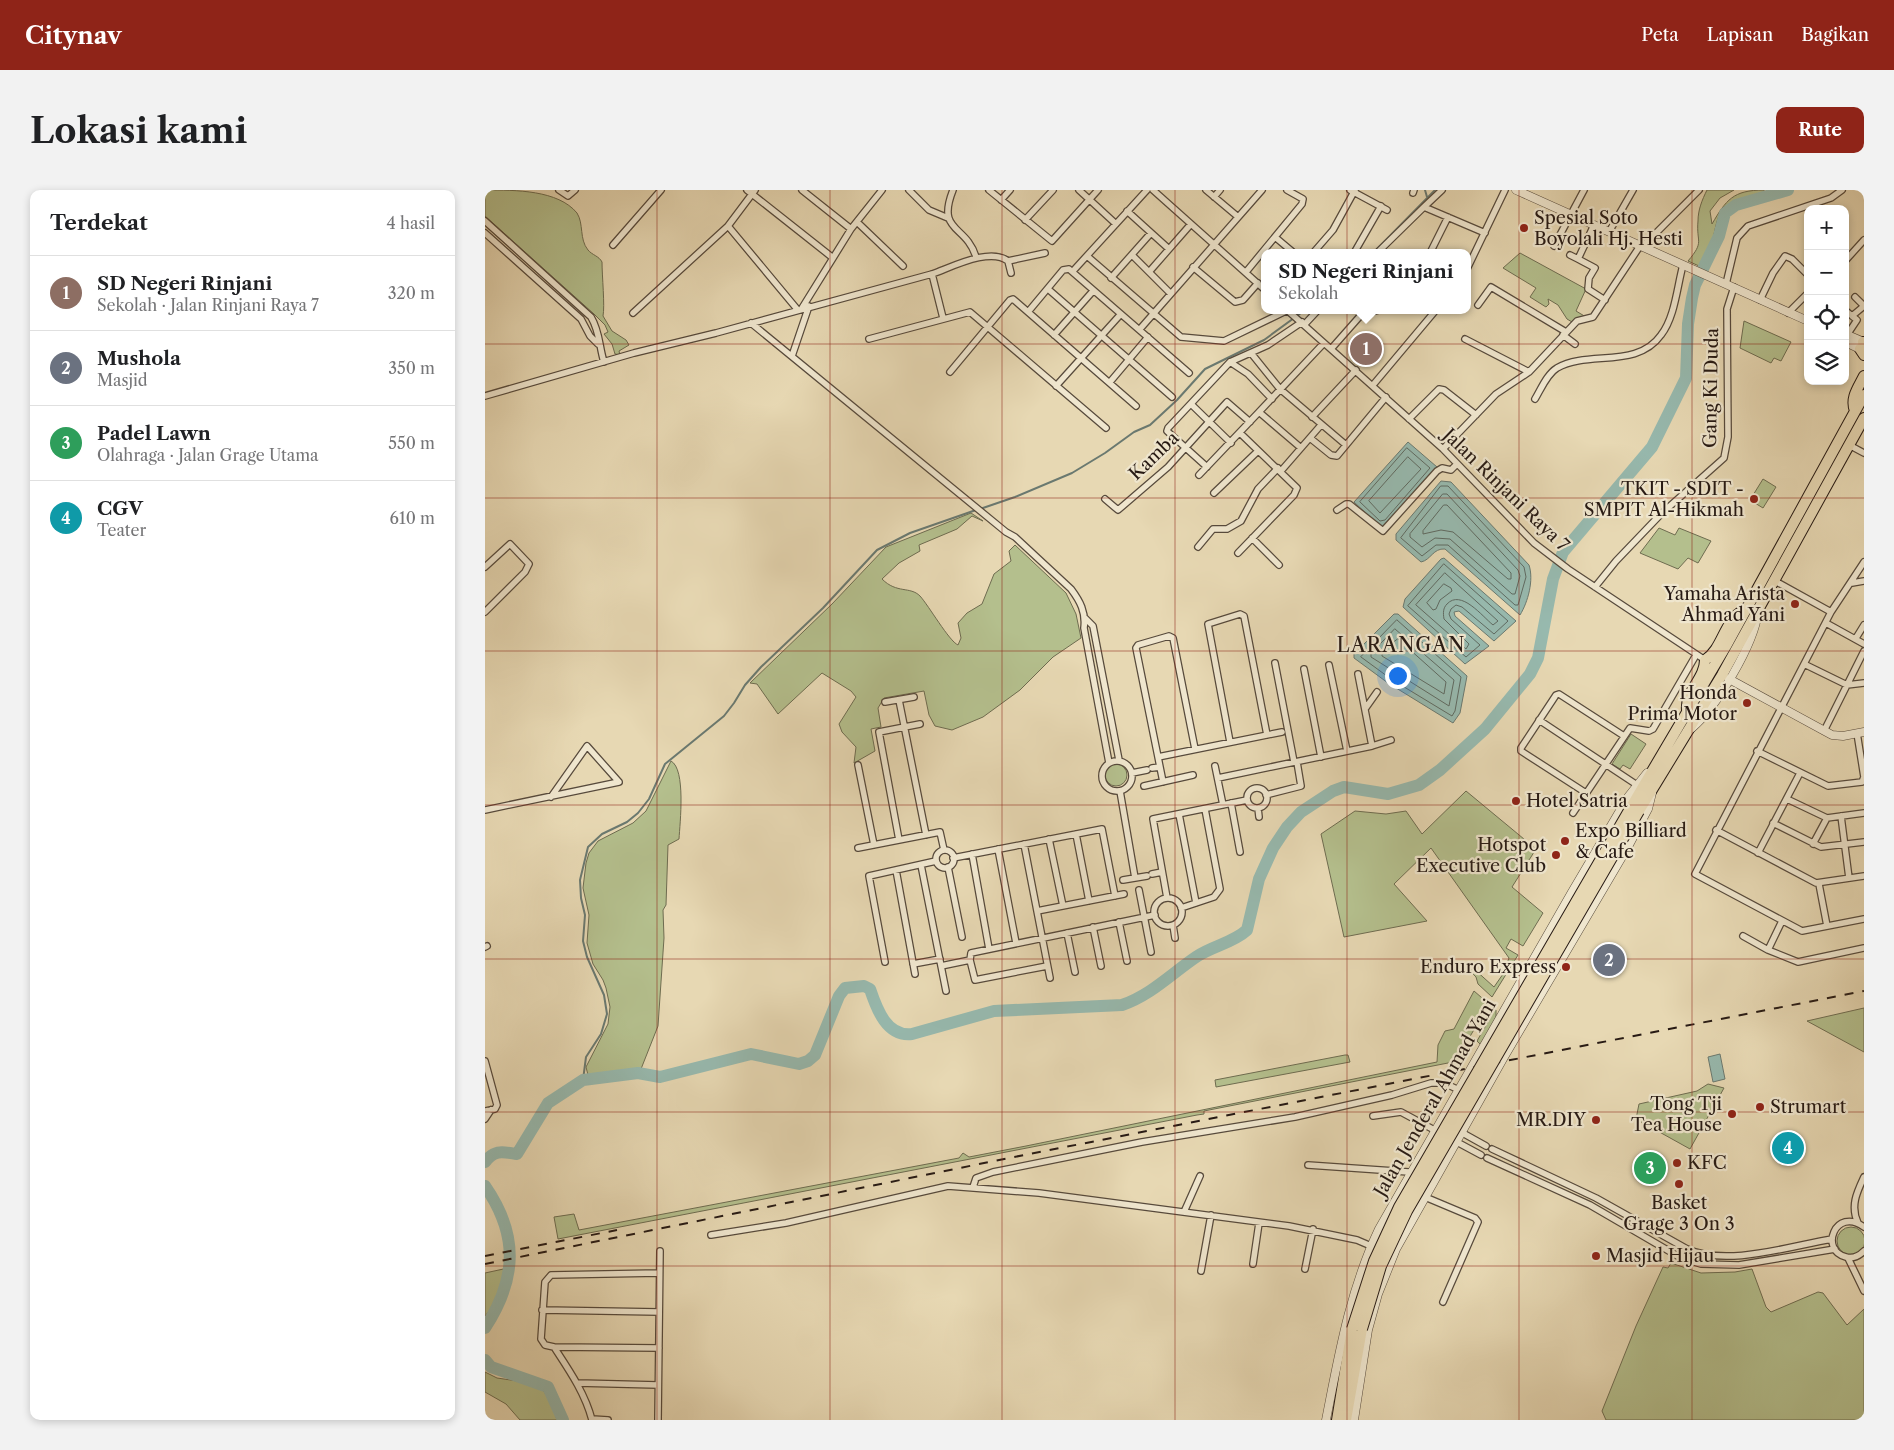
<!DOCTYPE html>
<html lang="id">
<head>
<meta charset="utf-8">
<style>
	body { margin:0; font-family:"Libre Caslon Text",serif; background:#f2f2f2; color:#202124 }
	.controls { position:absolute; right:15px; top:15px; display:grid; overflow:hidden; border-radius:10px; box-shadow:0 2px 8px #0003 }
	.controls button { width:45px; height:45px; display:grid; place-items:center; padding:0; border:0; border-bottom:1px solid #e0e0e0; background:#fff; color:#202124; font:25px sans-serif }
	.you { position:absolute; left:912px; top:485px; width:18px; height:18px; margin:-12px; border:4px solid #fff; border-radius:50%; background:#1a73e8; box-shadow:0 0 0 8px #1a73e833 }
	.badge { display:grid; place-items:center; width:32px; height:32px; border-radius:50%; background:#8f2418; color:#fff; font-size:16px; font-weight:700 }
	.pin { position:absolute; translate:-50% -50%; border:2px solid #fff; box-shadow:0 1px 5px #0006 }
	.popup { position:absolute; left:776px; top:59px; width:210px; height:65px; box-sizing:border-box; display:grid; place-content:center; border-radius:10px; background:#fff; filter:drop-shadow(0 1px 4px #0005); font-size:16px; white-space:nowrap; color:#757577 }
	.popup b { font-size:19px; color:#202124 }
	.popup::after { content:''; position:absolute; left:50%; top:100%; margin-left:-10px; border:10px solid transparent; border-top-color:#fff }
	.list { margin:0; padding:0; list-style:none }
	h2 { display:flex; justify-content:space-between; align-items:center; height:65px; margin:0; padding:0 20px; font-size:21px }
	h2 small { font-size:16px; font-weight:400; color:#757577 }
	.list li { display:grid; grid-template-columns:32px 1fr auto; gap:15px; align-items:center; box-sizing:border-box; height:75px; padding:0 20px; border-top:1px solid #e0e0e0 }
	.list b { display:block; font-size:19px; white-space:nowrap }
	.list p { margin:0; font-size:16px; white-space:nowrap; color:#757577 }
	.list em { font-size:16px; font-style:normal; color:#757577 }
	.icon { flex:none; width:28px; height:28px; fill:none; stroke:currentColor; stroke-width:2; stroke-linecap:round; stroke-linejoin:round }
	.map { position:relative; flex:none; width:1379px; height:1230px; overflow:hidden; border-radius:10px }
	header { display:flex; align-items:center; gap:30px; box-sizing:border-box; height:70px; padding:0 25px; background:#8f2418; color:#fff }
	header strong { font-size:24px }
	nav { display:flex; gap:28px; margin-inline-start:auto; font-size:18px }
	.intro { display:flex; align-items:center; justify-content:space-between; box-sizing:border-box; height:120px; padding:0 30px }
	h1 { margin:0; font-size:35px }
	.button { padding:12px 22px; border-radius:10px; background:#8f2418; color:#fff; font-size:18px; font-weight:700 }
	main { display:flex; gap:30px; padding:0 30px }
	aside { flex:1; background:#fff; border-radius:10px; box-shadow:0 2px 8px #0003 }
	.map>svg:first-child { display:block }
</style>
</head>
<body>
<header>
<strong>Citynav</strong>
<nav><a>Peta</a><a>Lapisan</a><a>Bagikan</a></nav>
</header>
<div class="intro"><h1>Lokasi kami</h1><a class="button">Rute</a></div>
<main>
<aside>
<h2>Terdekat<small>4 hasil</small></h2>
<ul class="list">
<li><span class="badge" style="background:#8d6e63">1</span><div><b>SD Negeri Rinjani</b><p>Sekolah · Jalan Rinjani Raya 7</p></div><em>320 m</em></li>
<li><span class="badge" style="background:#6b7280">2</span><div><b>Mushola</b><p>Masjid</p></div><em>350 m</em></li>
<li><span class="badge" style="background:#2e9e5b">3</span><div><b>Padel Lawn</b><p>Olahraga · Jalan Grage Utama</p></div><em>550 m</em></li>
<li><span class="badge" style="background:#0f9aa8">4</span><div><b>CGV</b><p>Teater</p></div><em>610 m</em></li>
</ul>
</aside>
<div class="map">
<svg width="1379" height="1230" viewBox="0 0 1379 1230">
	<rect width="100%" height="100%" fill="#e7d8b3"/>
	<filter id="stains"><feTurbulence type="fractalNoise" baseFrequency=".004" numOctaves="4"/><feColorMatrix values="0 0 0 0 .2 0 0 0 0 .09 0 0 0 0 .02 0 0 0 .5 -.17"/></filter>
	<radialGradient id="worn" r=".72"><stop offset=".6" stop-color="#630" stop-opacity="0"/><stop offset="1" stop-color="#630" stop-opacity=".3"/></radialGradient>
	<path fill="#b4bf8d" stroke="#6e6c50" d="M0,0C31,0 73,0 92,23C99,34 94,49 103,60C107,65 114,66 117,72C117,86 120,116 118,126L127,141L141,150L144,155L134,161L135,165L130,164L127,154L119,144L123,142L120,135L109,124L0,26Z
		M1222,0H1249L1235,8L1225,21L1227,34C1241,10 1248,0 1279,0V2L1239,17C1226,33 1232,62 1214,76L1203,71C1220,51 1211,53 1213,31C1213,20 1217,10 1222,0Z
		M1035,63L1101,99L1091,121L1101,127L1091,128L1087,132L1082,129L1073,115L1063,109L1064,114L1061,117L1045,107L1051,98L1018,78Z
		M1259,131L1306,152L1296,171L1289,168L1286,173L1255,158Z
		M1278,289L1291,297L1278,318L1265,310Z
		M486,323L498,331L487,326L472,339L434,355L435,361L414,373L397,389C412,404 425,396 435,406C444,416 464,451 473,455L476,448L473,433L482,423L497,414L509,384L526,371L524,361L530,355L581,403L591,424L596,448L568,467L535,500L498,527L467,540L450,536L444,525L439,501L399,508L393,518L396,537L386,539L390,561L369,573L371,557L357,542L354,534L371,507L366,501L337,483L293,524L272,494L265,493L347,414L401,357Z
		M1174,338L1190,345L1194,338L1226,351L1213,373L1203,368L1193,379L1155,363Z
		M1146,544L1161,554L1145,579L1138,575L1135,579L1127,574Z
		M186,571C201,579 195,633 194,649L183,655L181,715L178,720L179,748L173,836L156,879L103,885L101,877L123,834L125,817L121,798L118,790L108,774L102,753L104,725L98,698L101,673L104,663L113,651L148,633L161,621Z
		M620 585a11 11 0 1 1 22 0a11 11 0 1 1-22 0Z
		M981,601L1051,659L1027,697L1058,723L1038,756L1026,749L1021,758L1033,765L1007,807L993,794L991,787L985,781L988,778L1009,797L1018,784L1024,768L946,658L909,694L942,731L859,747L836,644L870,621L901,624L921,621L937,644Z
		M989,801L1011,820V827L996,855L992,851L1004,830L997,826L980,855L982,861L968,869V872L719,921V924L712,925L73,1049L69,1027L89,1024L94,1040L474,968L478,963L484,967L541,956L952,872L953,855L960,841L969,839Z
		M1379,818V862L1322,831Z
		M860,865H863L865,872L731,897L730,890Z
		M1223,894L1239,898L1205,959L1151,929L1154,914L1212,901Z
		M1352 1051a14 14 0 1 1 28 0a14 14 0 1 1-28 0Z
		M1186,1073L1216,1083L1250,1082L1267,1079L1281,1117L1286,1122L1333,1102L1338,1103L1362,1135L1379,1119V1230H1121L1117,1221L1151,1136L1178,1077L1183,1078Z
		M23,1078C21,1096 12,1113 0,1126V1083Z
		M0,1182L12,1188L53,1194L67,1212L72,1230H35L21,1214L0,1202Z"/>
	<path fill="#97b9ae" stroke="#6a7970" d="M923,252L952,277L898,339L869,312Z
		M956,291L966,292L1044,375C1049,390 1043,412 1035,425L960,359C948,358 946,370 936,372L911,350V344Z
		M959,368L1031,431L1009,451L974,421L969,422L970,426L1004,456L980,474L918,417L920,409L956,369Z
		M909,424H913L982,486L975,523L968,533L903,493L869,468V464Z
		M1235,864L1240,889L1228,892L1223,867Z"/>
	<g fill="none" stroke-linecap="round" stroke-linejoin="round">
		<path stroke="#5f6a61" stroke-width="1" d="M922,258L945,278L900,330L895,331L875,312Z
			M923,267L936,279L895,323L884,311Z
			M956,296H963L1039,377L1041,387L1033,415H1030L963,355H951L937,366L916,348Z
			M958,304H962L1033,380L1035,386L1030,404H1027L965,349L950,348L937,357L925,347V344Z
			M959,315H962L1026,383V389H1023L968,342L956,340L938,344V341Z
			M959,374L1023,431L1009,444L977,417L971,415L966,419L964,424L966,429L995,455L981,467L923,416Z
			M960,383L1013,431L1008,435C997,426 976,399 962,414C958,418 958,423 959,429L984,454L981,459L931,415Z
			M959,394L966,398L967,401L955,410L951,419L948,420L942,413Z
			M912,430L976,487L970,521L967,526L906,489L876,467Z
			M910,439L969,490L964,516L886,467V464Z
			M913,449L961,492L959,504L897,466V462Z"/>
		<path stroke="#6a7970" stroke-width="2" d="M940,0L942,7
			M888,63L950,0
			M495,319L530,307L587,283L620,263L649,242L665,235L692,210L720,179L779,150L820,120
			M98,890L101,867L116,844L122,824L119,805L102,767L98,751L100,725L96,708L95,690L103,657L117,644L142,632L153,623L164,609L180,574L239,526L249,513L260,495L276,477L338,418L392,360L425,343L491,320"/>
		<path stroke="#97b9ae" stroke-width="12" d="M0,972C10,959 18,962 32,964L63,913L98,890L153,883L175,887L266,864L314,874L323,871L330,865L354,806L360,798L379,796L385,799C392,820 402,847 427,844L509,821L637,815C666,805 686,784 711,767C727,756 748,753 762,740L774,689L788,658L802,637L816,622L848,601L859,597L903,604L934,595L955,580L1000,539L1045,484L1053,468L1068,389L1078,362L1167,257L1201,188L1203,134L1207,108L1210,95L1234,46L1240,23L1251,15L1303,0
			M0,996C34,1045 32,1089 0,1138
			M0,1170L6,1177L63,1197L78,1230"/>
		<g stroke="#574a3c" stroke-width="8">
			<path id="minor" d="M74,0L83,6L90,0
				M262,0L348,68
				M317,0L366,39
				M424,0L444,20L463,28
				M468,0C451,43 481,34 491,67
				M504,0L567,51L613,0
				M594,0L631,34
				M668,0L780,100
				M721,0L752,26
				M865,0L902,20
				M928,3L929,0
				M729,7L735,0
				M516,10L525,0
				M939,17L957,0
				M642,21L684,59
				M540,30L568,0
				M0,31L106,127C115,142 114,156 119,172
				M372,32L418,76
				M1109,35L1093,69L1110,78L1104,88L1103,99L1120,110
				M243,36L270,0
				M1124,42L1148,0
				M0,43L96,129L105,146L113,154
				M790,47L809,63
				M128,55L176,0
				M1069,56L1099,0
				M1157,57L1214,0
				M828,63L848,40L870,0
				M869,63L896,16
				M892,63L939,17L1000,43
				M945,63L963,27
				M647,65L685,103
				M1085,65L1093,69
				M602,66L696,147L739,151L803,120
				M523,71L560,63
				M1360,71L1379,50
				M708,77L750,112L758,110L773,93
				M982,79L1020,0
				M588,81L662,0
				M664,82L706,34
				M761,82L817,14L818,9L802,0
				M447,84L458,128
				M626,88L666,43
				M1241,94L1252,48L1263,36L1346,8L1357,0
				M563,99L687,207
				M1275,110L1288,83L1300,66L1307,69L1323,85
				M993,115L1006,97L1081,142
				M317,118L366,39L397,0
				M802,120L958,259L1049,353L1083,379L1220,470
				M1360,120L1367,126
				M543,122L578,80L584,79L704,183
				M148,123L243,36L312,119
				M1303,123L1323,103
				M266,133L521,342L530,347L586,399C595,411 601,422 599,438L624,573
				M819,135L833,120
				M655,139L777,0
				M569,145L608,101
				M1078,145L1090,154
				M1362,145L1372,130L1367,126L1379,116L1370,107
				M384,149L485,122L621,238
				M980,149L1044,182
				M846,159L876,125L894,120
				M766,163L795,199L861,255
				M307,166L324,116
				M745,172L763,184L787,209
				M465,182L525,110L528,109L651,216
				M625,192L663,147
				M888,195L951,120
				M571,196L635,125
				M0,206L149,163L231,143L447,84C467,77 505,57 523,71L526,83
				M1050,209C1056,199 1062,184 1072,178C1104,160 1152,179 1176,145C1190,127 1192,97 1198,75
				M707,215L746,253
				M774,222L839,153
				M827,227L871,180
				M924,229L954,199L959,200L991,225
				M825,248L846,265L852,266L901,207
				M1364,255L1379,263
				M958,259L1011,204L1044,182L1092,131L1108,127L1155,56
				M722,277L682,241L683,238L745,172L783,155L817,132
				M796,281L836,235
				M714,285L774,222L816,258
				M729,303L773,261
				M620,309L633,320L683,277L742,212L765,232
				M852,320L861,314H864L898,341L952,281L957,278L966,280L972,274
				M767,348L794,375
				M713,357L728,339H742L756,331L773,299L793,278
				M753,363L809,305L812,298L755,243
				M1379,372L1346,422L1210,684L1317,741L1379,729
				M0,377L25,354L44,374L40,382L0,422
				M1290,391L1346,422
				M1367,393L1379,391
				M1110,397L1131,371L1176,324L1239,268L1243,247L1242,119L1249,97
				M600,428L608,436L634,570
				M1341,433L1379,454
				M1371,448L1379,435
				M790,473L809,572
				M1319,474L1362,495L1379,493
				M844,475L862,561
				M819,479L836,567
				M873,484L887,556
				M414,510L441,645
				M400,512L429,507
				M880,519L892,502
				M1054,530L1152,595
				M1339,541L1379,461
				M745,552L723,434L755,424L759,426L782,545
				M1272,561L1343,596L1377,592L1379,587L1372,543
				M673,567L651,458L653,455L684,446L688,448L710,559
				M617 586a15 15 0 1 1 30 0a15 15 0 1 1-30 0Z
				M373,575L389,655
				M730,576L738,615
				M667,578L675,577
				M647,583L662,580
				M733,588L887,556L906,550
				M678,592L673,567L797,542
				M659,596L708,585
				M762 608a10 10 0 1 1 20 0a10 10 0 1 1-20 0Z
				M635,601L650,688
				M1101,603L1036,561V558L1071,505L1074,504L1139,546
				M781,605L816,596L812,572
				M1302,609L1342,628L1379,623
				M746,613L755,662
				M773,618L774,627
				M0,620L134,592L102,556L66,607
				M1088,623L1145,538L1164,541L1168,539L1211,465
				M694,624L711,713
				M1356,626L1364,688
				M1288,633L1336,657L1379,652
				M1231,640L1331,693L1379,686
				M591,644L604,711
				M564,649L578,716
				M414,650L394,542L435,534
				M539,654L565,788
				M1328,654L1342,628
				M373,658L455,642L459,660
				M513,659L531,753
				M451 669a9 9 0 1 1 18 0a9 9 0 1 1-18 0Z
				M1273,663L1315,583
				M487,664L504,759
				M468,668L617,639L630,706
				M436,675L461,801
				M463,677L477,747
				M411,680L430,784
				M667,684L677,682
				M638,690L662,686
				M1334,694L1342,736
				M654,700L666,762
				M682,708L668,629L762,610
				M669 722a14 14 0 1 1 28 0a14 14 0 1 1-28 0Z
				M696,718L729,707L735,699L720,619
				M552,721L639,704
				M634,732L642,771
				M688,735L690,748
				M608,737L616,776
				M582,743L590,782
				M1258,746L1283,760L1313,772L1379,758
				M0,757L2,756
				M1283,760L1297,731
				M485,770L486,763L670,725
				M400,772L384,686L451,671
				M428,774L455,769
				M456,776L485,770L490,790L562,776
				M0,871L12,915L10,919L0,921
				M888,926L916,922L953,942
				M0,929L6,920
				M974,941L1001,956
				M970,951L996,965
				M1007,959L1111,1008L1202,1059C1242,1077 1305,1056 1347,1049
				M1002,968L1105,1015L1196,1068L1216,1074L1254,1075L1350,1059
				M823,975L924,982
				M488,997L491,988L508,982L657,952L810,927L907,905L946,893H959L974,900
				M940,1007L990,1028L993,1032L958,1112
				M699,1022L715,986
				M1373,1033C1365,1016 1372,1002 1379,987
				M1379,1037C1350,1016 1334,1061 1361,1067C1368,1069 1374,1066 1379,1061
				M226,1045L301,1033L463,996L554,1003L804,1036L872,1050L886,1056
				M1363,1068L1379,1101
				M768,1074L774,1033
				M820,1079L828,1039
				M716,1081L726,1025
				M57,1120L174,1122
				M69,1157L174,1158
				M92,1193L173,1195
				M107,1229L123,1230
				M107,1230C100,1203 84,1180 69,1157L60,1155L56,1149L60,1092L66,1085L174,1083
				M173,1230L175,1061"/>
		</g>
		<g stroke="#574a3c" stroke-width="9">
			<path id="tertiary" d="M1031,0L1323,131
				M1360,144L1379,152
				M1360,152L1379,161
				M1244,489L1347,545L1358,546L1379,542
				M1207,538C1232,517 1269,454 1273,422
				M841,1230C854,1164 865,1100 894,1039L1087,702L1143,607L1162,583
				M869,1230L883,1140L893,1104L911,1059L1019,867L1144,655L1163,619L1167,603"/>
		</g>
		<g stroke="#271a14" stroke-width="12">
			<path id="trunk" d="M1378,152H1379
				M1375,159L1379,165
				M1370,221C1365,208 1373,198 1379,186
				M1202,520C1200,501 1220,489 1220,470C1238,459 1239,430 1258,421
				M1146,617L1241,456L1379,205
				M1154,621L1237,485L1379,228
				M852,1230L867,1139
				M861,1230L877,1139"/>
		</g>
		<use href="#minor" stroke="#efe6ce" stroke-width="5.5"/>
		<use href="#tertiary" stroke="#efe6ce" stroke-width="8"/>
		<use href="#trunk" stroke="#e7d8b3" stroke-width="10"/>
		<path stroke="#271a14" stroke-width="2" stroke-dasharray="9 9" stroke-linecap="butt" d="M0,1066L132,1040
			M0,1074L529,967L1379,801"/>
		<g stroke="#271a14" stroke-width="12" stroke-linecap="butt">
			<path id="trunk-bridge" d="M867,1139L889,1071L914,1017L1146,617
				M877,1139L896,1076L922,1021L1154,621"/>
		</g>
		<use href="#trunk-bridge" stroke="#e7d8b3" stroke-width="10"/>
	</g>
	<path fill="none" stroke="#8f2418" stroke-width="1" stroke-opacity="0.55" d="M172,0V1230M345,0V1230M517,0V1230M690,0V1230M862,0V1230M1034,0V1230M1207,0V1230M0,154H1323M1360,154H1379M0,308H1379M0,461H1379M0,615H1379M0,769H1379M0,922H1379M0,1076H1379"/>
	<g fill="#8f2418" stroke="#efe6ce" stroke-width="2">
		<circle cx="1039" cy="38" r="5"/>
		<circle cx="1269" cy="309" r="5"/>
		<circle cx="1310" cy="414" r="5"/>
		<circle cx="1262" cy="513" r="5"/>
		<circle cx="1031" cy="611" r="5"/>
		<circle cx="1080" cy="651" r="5"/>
		<circle cx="1071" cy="665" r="5"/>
		<circle cx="1081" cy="777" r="5"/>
		<circle cx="1275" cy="917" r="5"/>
		<circle cx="1247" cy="924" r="5"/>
		<circle cx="1111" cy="930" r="5"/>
		<circle cx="1192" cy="973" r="5"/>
		<circle cx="1194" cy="994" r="5"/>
		<circle cx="1111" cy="1066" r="5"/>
	</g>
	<g text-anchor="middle" stroke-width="4.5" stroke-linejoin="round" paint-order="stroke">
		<g font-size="18" fill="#271a14" stroke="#efe6ce" text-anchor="end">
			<text x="1049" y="34" text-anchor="start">Spesial Soto<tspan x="1049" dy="21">Boyolali Hj. Hesti</tspan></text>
			<text x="1259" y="305">TKIT - SDIT -<tspan x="1259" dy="21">SMPIT Al-Hikmah</tspan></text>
			<text x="1300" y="410">Yamaha Arista<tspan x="1300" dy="21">Ahmad Yani</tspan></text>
			<text x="1252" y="509">Honda<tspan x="1252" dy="21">Prima Motor</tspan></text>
			<text x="1041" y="617" text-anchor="start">Hotel Satria</text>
			<text x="1090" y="647" text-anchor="start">Expo Billiard<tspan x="1090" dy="21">&amp; Cafe</tspan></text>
			<text x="1061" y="661">Hotspot<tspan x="1061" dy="21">Executive Club</tspan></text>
			<text x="1071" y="783">Enduro Express</text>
			<text x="1237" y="920">Tong Tji<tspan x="1237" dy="21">Tea House</tspan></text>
			<text x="1285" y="923" text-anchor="start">Strumart</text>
			<text x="1101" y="936">MR.DIY</text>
			<text x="1202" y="979" text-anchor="start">KFC</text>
			<text x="1194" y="1019" text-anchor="middle">Basket<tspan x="1194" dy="21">Grage 3 On 3</tspan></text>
			<text x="1121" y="1072" text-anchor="start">Masjid Hijau</text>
		</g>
		<g font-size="18" fill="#271a14" stroke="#efe6ce">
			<text transform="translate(1226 198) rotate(-89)" y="6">Gang Ki Duda</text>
			<text transform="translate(669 266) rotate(-44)" y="6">Kamba</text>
			<text transform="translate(1021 300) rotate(44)" y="6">Jalan Rinjani Raya 7</text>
			<text transform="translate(950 908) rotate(-60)" y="6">Jalan Jenderal Ahmad Yani</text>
		</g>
		<g font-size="20" letter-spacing="1" fill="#271a14" stroke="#efe6ce">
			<text x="916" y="462">LARANGAN</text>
		</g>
	</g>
	<rect width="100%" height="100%" filter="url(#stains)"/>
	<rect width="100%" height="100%" fill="url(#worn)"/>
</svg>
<div class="controls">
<button>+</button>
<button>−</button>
<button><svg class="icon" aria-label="locate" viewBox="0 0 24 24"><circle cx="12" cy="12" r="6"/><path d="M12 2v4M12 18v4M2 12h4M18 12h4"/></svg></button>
<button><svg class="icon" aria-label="layers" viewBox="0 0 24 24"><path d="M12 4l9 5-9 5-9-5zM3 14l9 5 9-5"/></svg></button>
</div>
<div class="you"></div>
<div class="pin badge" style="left:881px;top:159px;background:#8d6e63">1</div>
<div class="popup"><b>SD Negeri Rinjani</b>Sekolah</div>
<div class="pin badge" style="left:1124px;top:770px;background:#6b7280">2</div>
<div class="pin badge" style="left:1165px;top:978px;background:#2e9e5b">3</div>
<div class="pin badge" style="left:1303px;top:958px;background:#0f9aa8">4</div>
</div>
</main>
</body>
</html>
